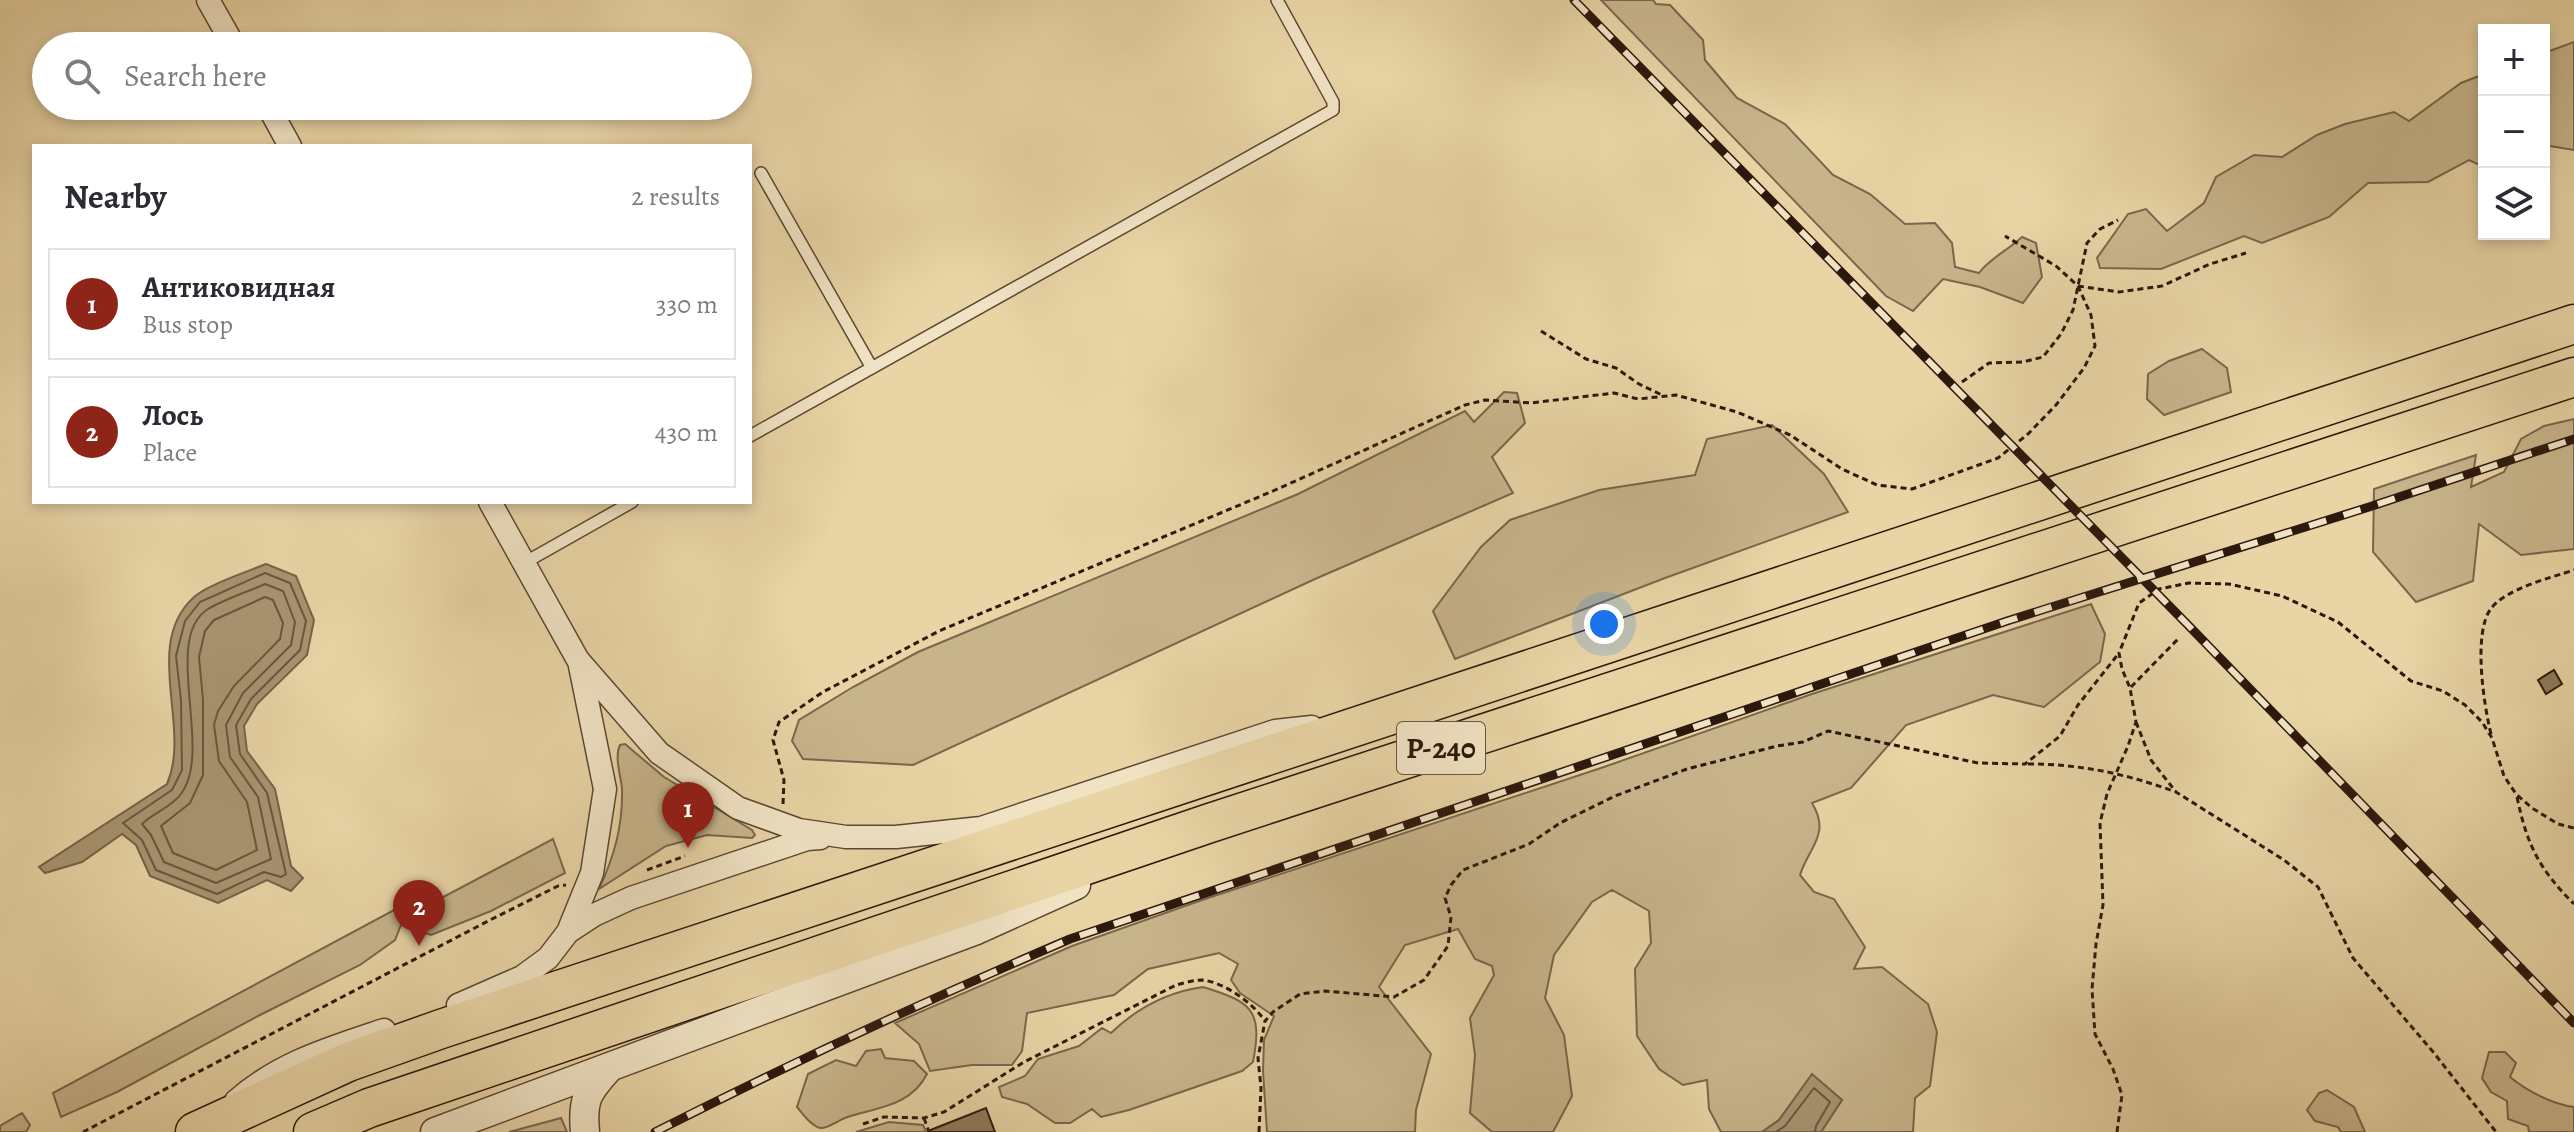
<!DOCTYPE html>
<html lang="en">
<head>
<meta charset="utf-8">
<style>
	body { margin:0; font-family:Alegreya,serif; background:#f7f7f7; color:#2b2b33 }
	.controls { position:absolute; right:24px; top:24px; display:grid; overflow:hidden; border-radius:0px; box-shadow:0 4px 12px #0003 }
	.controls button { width:72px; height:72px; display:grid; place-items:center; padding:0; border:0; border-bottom:2px solid #e1e1e2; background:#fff; color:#2b2b33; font:40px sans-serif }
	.you { position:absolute; left:1604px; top:624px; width:28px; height:28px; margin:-20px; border:6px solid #fff; border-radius:50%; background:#1a73e8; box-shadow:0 0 0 12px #1a73e833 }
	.badge { display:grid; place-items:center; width:52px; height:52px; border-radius:50%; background:#8f2418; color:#fff; font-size:26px; font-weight:700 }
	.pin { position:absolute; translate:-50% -66px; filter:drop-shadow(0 2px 4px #0008) }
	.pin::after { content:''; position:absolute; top:42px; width:28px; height:24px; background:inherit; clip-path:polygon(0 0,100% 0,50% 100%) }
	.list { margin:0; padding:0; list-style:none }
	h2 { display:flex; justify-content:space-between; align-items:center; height:104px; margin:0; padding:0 32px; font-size:34px }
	h2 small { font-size:26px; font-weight:400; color:#7c7c81 }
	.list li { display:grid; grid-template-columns:52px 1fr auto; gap:24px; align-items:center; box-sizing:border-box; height:112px; margin:0 16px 16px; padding:0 16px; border:2px solid #e1e1e2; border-radius:0px }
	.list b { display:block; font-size:30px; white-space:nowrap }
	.list p { margin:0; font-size:26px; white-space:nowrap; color:#7c7c81 }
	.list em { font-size:26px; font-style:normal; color:#7c7c81 }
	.icon { flex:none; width:44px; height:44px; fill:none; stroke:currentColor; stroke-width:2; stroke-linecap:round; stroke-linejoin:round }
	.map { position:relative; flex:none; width:2574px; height:1132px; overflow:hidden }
	.search { position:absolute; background:#fff; box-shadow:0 4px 12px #0003; left:32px; top:32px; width:720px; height:88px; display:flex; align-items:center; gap:20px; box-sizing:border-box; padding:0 28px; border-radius:44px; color:#7c7c81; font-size:30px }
	.panel { position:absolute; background:#fff; box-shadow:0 4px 12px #0003; left:32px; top:144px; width:720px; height:360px; border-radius:0px }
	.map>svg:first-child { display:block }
</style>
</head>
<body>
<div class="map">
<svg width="2574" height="1132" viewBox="0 0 2574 1132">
	<rect width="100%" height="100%" fill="#e8d4a5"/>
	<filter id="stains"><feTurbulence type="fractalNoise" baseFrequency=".0025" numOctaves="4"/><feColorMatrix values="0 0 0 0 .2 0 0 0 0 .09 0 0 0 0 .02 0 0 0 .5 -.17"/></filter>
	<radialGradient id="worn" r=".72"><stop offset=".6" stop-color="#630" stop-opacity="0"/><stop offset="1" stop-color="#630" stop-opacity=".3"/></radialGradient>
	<path fill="#c8b48b" stroke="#7a664c" stroke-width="2" d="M1601,0H1653L1656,4L1670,5L1703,40L1705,60L1737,98L1785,124L1833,175L1870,194L1905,224L1935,223L1952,243L1955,267L1979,273C1990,258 2007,251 2022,237L2036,243L2042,277L2023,303L1980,287L1943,279L1913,311L1886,296Z
		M2574,42V150L2550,146L2544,149V53Z
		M2484,74V167L2469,160L2428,182L2368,183L2329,217L2262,243L2244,236L2161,269L2100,268L2097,258L2128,214L2146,209L2167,231L2204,203L2216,177L2254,155L2282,157L2317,135L2345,124L2394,112L2409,121L2461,83Z
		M2202,349L2227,368L2231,392L2164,415L2147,399L2148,374L2169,361Z
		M1504,392L1517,393L1525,423L1492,457L1513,493L1315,579L913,765L803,759L792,741L799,720L853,687L918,652L1298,494L1465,411L1474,422Z
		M2574,419V549L2521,555L2479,524L2473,581L2416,602L2373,552L2374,489L2476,455L2471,487L2504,472L2521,439L2544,426Z
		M1772,425L1824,474L1848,512L1665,578L1455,659L1433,611L1481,547L1510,520L1599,490L1695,475L1707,439Z
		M2091,604L2105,634L2100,662L2044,707L1993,695L1906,725L1851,788L1812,803C1831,834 1809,847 1800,875L1814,892L1834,899L1865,947L1854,969L1882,967L1928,1004L1937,1032L1930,1086L1915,1098L1913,1132H1821L1842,1100L1812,1075L1779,1120L1762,1132H1721L1709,1109L1707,1080L1683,1085L1659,1069L1637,1036L1635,969L1651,943L1649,911L1612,890L1592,902L1554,955L1545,998L1564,1035L1572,1096L1553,1132H1492L1470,1113L1475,1055L1470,1018L1494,975L1492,966L1475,959L1458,929L1405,945L1379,987L1431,1054L1416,1110L1415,1132H1267L1263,1071L1264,1040L1274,1016L1240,993L1231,980L1238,964L1219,953L1148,969L1114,995L1027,1013L1022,1051L1012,1065H972L930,1071L919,1044L895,1023L1072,946L1202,900L1601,768L1812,694Z
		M625,744L664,777L752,830L755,835L752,838L707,835L666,846L599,889C614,857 623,826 622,789C621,776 614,757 620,745Z
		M553,839L565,873L491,911L431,935L401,925L395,940L360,965L260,1015L117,1092L61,1117L53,1093L396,909L432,903Z
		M1203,987C1252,1002 1263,1010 1253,1062L1242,1071L1129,1110L1101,1117L1092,1109L1070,1123H1055L1027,1104L1002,1097L999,1087L1025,1076L1038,1059L1079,1046L1102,1028L1111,1033C1138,1007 1167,992 1203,987Z
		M881,1049L885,1058L914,1061L927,1074C910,1107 877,1107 845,1118C837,1121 829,1128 821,1128C812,1127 803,1114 797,1107L808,1074L836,1060L856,1066L866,1051Z
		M2489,1052H2505L2516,1063L2510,1077C2527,1091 2552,1104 2574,1107V1132H2529L2528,1126L2508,1119L2507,1101L2491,1092L2482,1078Z
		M2327,1090L2354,1107L2365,1132H2341L2338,1127L2315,1121L2307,1110L2319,1093Z
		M22,1113L30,1125L26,1132H0V1126Z
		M561,1118L567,1132H509Z
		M889,1122L923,1125L926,1132H856Z"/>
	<path fill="#a89471" stroke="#766249" stroke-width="2" d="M266,564L296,576L314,620L307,655L257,704L244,726L247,751L275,789L291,866L303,878L291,891L267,880L218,903L150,876L136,845L122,834L82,862L45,873L39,867L167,784C192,727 142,646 193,598C204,586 249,571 266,564Z
		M1812,1074L1842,1100L1821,1132H1762L1779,1120Z"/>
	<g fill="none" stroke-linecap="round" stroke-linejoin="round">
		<path stroke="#6a563e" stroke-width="2" d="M265,573L290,583L306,621L300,650L251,699L236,725L240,754L267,793L286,874L281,877L264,872L217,894L156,870L142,840L123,823L172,790L182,770L181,700L176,656L185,621L200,602Z
			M265,584L283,591L295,622L291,645L243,693L226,725L230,757L258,797L271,859L216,883L164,862L151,835L142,824C153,813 172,807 181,794C214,750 161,639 208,609C225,599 247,592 265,584Z
			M265,597L273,600L283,623L280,639L234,686L218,711L214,725L219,761L247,802L257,850L216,870L173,853L161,826L190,803L203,775V700L199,657L205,631L214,620Z
			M1776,1132L1785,1126L1814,1088L1830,1102L1816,1126L1815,1132"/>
	</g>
	<path fill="#8e7a5c" stroke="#2c180c" stroke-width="2" d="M2554,670L2562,684L2546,694L2538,680Z
		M986,1108L995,1132H928V1131Z"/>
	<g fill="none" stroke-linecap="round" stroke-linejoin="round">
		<g stroke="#5b4732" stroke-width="14">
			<path id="service" d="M761,173L872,368
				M750,436L1333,110V102L1277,0
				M524,563L632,502"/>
		</g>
		<g stroke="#5b4732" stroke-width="25">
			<path id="minor" d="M208,0L234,46
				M268,106L290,146
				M490,502L578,660L659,753L738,808L799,830L846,837H896L981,828L1275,731L1312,727
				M568,932L594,915L631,898L807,839L820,838
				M458,1005L522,977L548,958L568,932L592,873L605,789L579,661
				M236,1101C279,1063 330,1048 384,1030"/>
		</g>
		<g stroke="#5b4732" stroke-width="31">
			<path id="tertiary" d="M435,1132L974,931L1076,885
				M585,1132C582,1100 587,1092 608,1069"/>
		</g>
		<g stroke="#2c180c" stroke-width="41">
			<path id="trunk" d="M195,1132L348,1062L441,1029L2574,324
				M313,1132L369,1108L1210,823L2574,377"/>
		</g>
		<path stroke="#2c180c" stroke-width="3" stroke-dasharray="6 4" stroke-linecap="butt" d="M2078,286L2119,292L2162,286L2210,264L2246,253
			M1541,331L1586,359L1616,368L1639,384L1664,396
			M1962,382L1989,363L2023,362L2043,357L2061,334L2073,310L2087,243L2100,229L2118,220
			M2131,687L2178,639
			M2136,722L2151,760L2176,792L2284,860L2318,887L2353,958L2434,1053L2496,1132
			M2491,734C2484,706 2473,635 2490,610C2504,589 2550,578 2574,570
			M2028,764C2081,764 2127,774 2176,792
			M2517,797C2527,845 2539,869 2574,904
			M783,804L784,780L773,740L779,722L823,692L939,631L1273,491L1465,405L1485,400L1531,403L1614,393L1638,399L1676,395L1737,412L1790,435L1842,469L1877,485L1912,489L1998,458L2028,434L2056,405L2084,368L2095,346L2091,315L2078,286L2056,266L2005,236
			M647,870L685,856
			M924,1118L929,1132
			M863,1124L884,1117L924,1118L944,1112L1024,1062L1176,985C1184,983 1194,980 1202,980C1224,982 1253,1003 1265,1021
			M83,1132L490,920L558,886L566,885
			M1259,1132L1261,1088L1258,1058L1265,1021L1273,1012L1300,994L1325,991L1394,997L1424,980L1448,946L1451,917L1445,898L1451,885L1463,870L1529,844L1560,823L1615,796L1687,769L1777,746L1803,742L1828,731L1978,763L2025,764L2060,736L2078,705L2119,653
			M2117,1132L2122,1095L2113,1069L2095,1034L2092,989L2096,944L2103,905L2100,823L2107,794L2128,746L2136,722L2130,688L2122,669L2119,653L2139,603L2159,589L2189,583L2229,584L2282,596L2338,622L2411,681L2443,691L2465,705L2482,722L2492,738L2504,776L2516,794L2532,808L2558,824L2574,828"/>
		<use href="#service" stroke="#f0e3c4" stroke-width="11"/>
		<use href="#minor" stroke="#f0e3c4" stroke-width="22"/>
		<use href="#tertiary" stroke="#f0e3c4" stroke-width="28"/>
		<use href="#trunk" stroke="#e8d4a5" stroke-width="38"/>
		<g stroke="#2c180c" stroke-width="9">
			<path id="rail" d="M1574,0L2187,624L2574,1023
				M655,1132C791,1063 929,999 1070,939L2007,621L2369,507L2574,439"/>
		</g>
		<use href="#rail" stroke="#f0e3c4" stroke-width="6" stroke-dasharray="18" stroke-linecap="butt"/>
	</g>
	<g text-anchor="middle" stroke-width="8" stroke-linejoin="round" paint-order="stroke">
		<rect fill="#f0e3c4" stroke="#675543" stroke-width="2" x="1397" y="722" width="88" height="52" rx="6"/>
		<g font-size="30" font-weight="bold" fill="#2c180c">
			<text x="1441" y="758">Р-240</text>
		</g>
	</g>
	<rect width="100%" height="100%" filter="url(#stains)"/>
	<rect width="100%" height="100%" fill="url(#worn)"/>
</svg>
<div class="controls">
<button>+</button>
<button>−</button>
<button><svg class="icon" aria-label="layers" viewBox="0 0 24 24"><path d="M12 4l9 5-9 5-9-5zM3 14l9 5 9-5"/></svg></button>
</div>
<div class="you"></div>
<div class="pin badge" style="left:688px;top:848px">1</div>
<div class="pin badge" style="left:419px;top:946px">2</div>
<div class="search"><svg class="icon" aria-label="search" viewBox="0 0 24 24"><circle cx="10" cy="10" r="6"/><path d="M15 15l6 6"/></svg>Search here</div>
<section class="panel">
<h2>Nearby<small>2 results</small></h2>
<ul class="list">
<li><span class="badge">1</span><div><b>Антиковидная</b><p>Bus stop</p></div><em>330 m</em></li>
<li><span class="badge">2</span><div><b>Лось</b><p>Place</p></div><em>430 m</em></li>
</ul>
</section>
</div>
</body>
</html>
